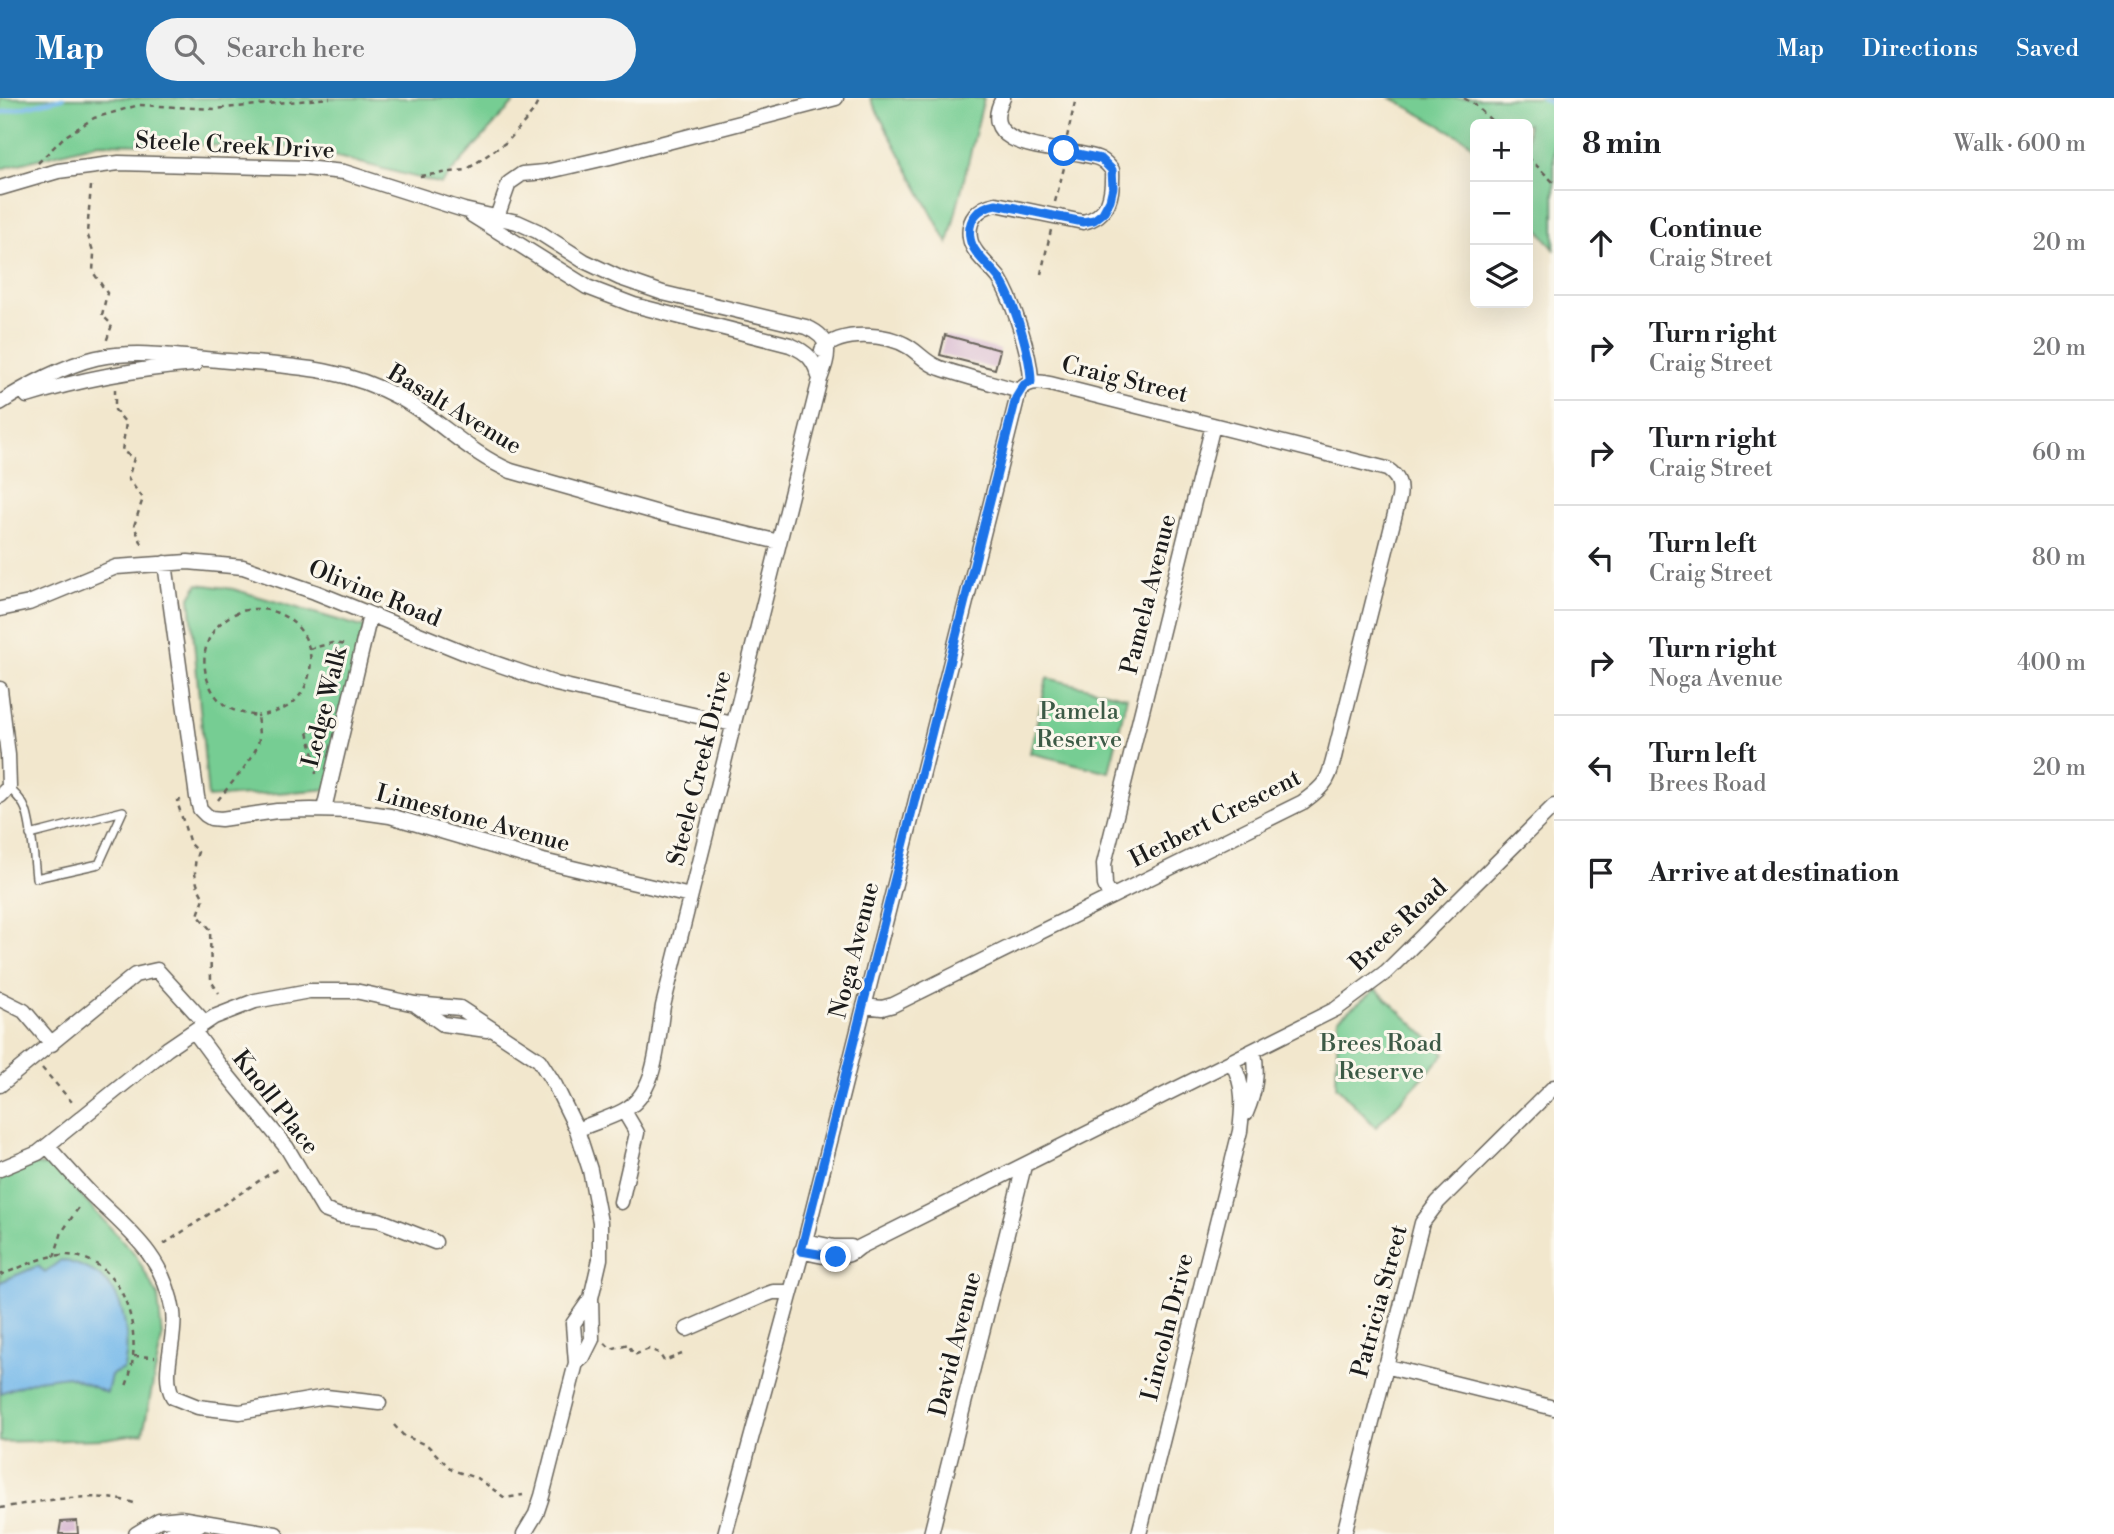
<!DOCTYPE html>
<html lang="en">
<head>
<meta charset="utf-8">
<style>
	body { margin:0; font-family:"Libre Bodoni",serif; background:#f2f2f2; color:#202124 }
	.controls { position:absolute; right:21px; top:21px; display:grid; overflow:hidden; border-radius:10px; box-shadow:0 7px 28px #0002 }
	.controls button { width:63px; height:63px; display:grid; place-items:center; padding:0; border:0; border-bottom:2px solid #e0e0e0; background:#fff; color:#202124; font:35px sans-serif }
	.stop { position:absolute; width:21px; height:21px; margin:-16px; border:5px solid #1a73e8; border-radius:50%; background:#fff }
	.stop.end { background:#1a73e8; border-color:#fff; box-shadow:0 2px 7px #0008 }
	.list { margin:0; padding:0; list-style:none }
	h2 { display:flex; justify-content:space-between; align-items:center; height:91px; margin:0; padding:0 28px; font-size:30px }
	h2 small { font-size:23px; font-weight:400; color:#757577 }
	.list li { display:grid; grid-template-columns:46px 1fr auto; gap:21px; align-items:center; box-sizing:border-box; height:105px; padding:0 28px; border-top:2px solid #e0e0e0 }
	.list b { display:block; font-size:26px; white-space:nowrap }
	.list p { margin:0; font-size:23px; white-space:nowrap; color:#757577 }
	.list em { font-size:23px; font-style:normal; color:#757577 }
	.icon { flex:none; width:38px; height:38px; fill:none; stroke:currentColor; stroke-width:2; stroke-linecap:round; stroke-linejoin:round }
	.map { position:relative; flex:none; width:1554px; height:1436px; overflow:hidden }
	header { display:flex; align-items:center; gap:42px; box-sizing:border-box; height:98px; padding:0 35px; background:#1f6fb2; color:#fff }
	header strong { font-size:33px }
	nav { display:flex; gap:38px; margin-inline-start:auto; font-size:24px }
	.search { width:490px; height:63px; background:#f2f2f2; display:flex; align-items:center; gap:18px; box-sizing:border-box; padding:0 24px; border-radius:38px; color:#757577; font-size:26px }
	main { display:flex }
	aside { flex:1; background:#fff }
	.map>svg:first-child { display:block }
</style>
</head>
<body>
<header>
<strong>Map</strong>
<div class="search"><svg class="icon" aria-label="search" viewBox="0 0 24 24"><circle cx="10" cy="10" r="6"/><path d="M15 15l6 6"/></svg>Search here</div>
<nav><a>Map</a><a>Directions</a><a>Saved</a></nav>
</header>
<main>
<div class="map">
<svg width="1554" height="1436" viewBox="0 0 1554 1436">
	<rect width="100%" height="100%" fill="#fbf7ec"/>
	<filter id="ink" filterUnits="userSpaceOnUse"><feTurbulence type="fractalNoise" baseFrequency=".0143" numOctaves="2"/><feDisplacementMap in="SourceGraphic" scale="14" xChannelSelector="R" yChannelSelector="G"/><feConvolveMatrix kernelMatrix="1 2 1 2 8 2 1 2 1" color-interpolation-filters="sRGB"/></filter>
	<filter id="wash" filterUnits="userSpaceOnUse"><feTurbulence type="fractalNoise" baseFrequency=".00686" numOctaves="4" result="noise"/><feDisplacementMap in="SourceGraphic" scale="28" xChannelSelector="R" yChannelSelector="G"/><feGaussianBlur stdDeviation="1.57" result="paint"/><feColorMatrix in="noise" values="0 0 0 0 0 0 0 0 0 0 0 0 0 0 0 0 0 1.4 0 .05"/><feComposite in="paint" operator="in"/></filter>
	<g filter="url(#wash)">
		<rect width="100%" height="100%" fill="#f2e7cd"/>
		<path fill="#76cd93" stroke="#497458" stroke-width="2" d="M0,0H518L441,86L299,49L99,45L0,71Z
			M870,0H984L948,146Z
			M1391,0H1554V151L1528,118V26H1475V52L1468,43Z
			M198,486L233,491L369,531L331,691L208,700L190,499Z
			M1047,580L1127,599L1109,674L1030,655Z
			M1376,891L1445,956L1376,1029L1336,988L1338,921Z
			M36,1066L55,1070L135,1156L158,1198L162,1240L143,1335L104,1341L0,1344V1076Z"/>
		<path fill="#73b8ea" stroke="#486a83" stroke-width="2" d="M61,1162C100,1171 119,1187 125,1227C127,1242 128,1257 123,1271L111,1277L107,1295L68,1278L37,1282L0,1295V1184L38,1168L45,1174Z"/>
		<g fill="none" stroke-linecap="round" stroke-linejoin="round">
			<path stroke="#73b8ea" stroke-width="4.5" d="M1542,0L1554,7
				M0,15L63,0"/>
		</g>
		<g id="blocks">
			<path fill="#cba2c7" d="M945,237L1000,252L995,271L940,257Z
				M77,1423L78,1436H59L61,1424Z"/>
		</g>
	</g>
	<g filter="url(#ink)">
		<use href="#blocks" fill-opacity="0" stroke="#67635a" stroke-width="2"/>
		<g fill="none" stroke-linecap="round" stroke-linejoin="round">
			<g stroke="#67635a" stroke-width="10">
				<path id="service" d="M9,690C16,697 23,703 26,712C32,729 34,761 36,780L99,766L123,713L30,737"/>
			</g>
			<g stroke="#67635a" stroke-width="17">
				<path id="minor" d="M1003,0C972,57 1074,48 1100,61C1104,63 1109,68 1112,72C1113,96 1110,118 1083,124L996,106C979,109 967,121 970,140C972,155 990,168 999,180C1013,202 1031,258 1031,284
					M0,90L58,73L119,65L304,70L344,74L464,112L517,124L537,133L584,163L620,180L663,195L806,229C834,241 829,257 820,281L663,908C657,943 658,995 623,1013C608,1021 592,1025 577,1032
					M472,117L587,189L634,207L790,247C809,255 814,262 820,281
					M497,119L509,85L522,76L545,74L610,59L836,0
					M822,252C841,232 886,235 909,249C920,256 927,266 940,270C966,279 993,285 1019,293
					M27,298C84,280 135,271 195,266
					M0,305C26,288 66,267 96,260C140,251 186,260 229,263C291,268 344,269 400,300C440,322 467,354 511,373L662,416L779,444
					M165,465L197,699L200,711L206,717L211,720L221,721L277,713L311,712L355,713L390,718L543,763L690,798
					M0,511L29,505L116,469L188,464L243,469L315,494L468,556L556,586L733,626
					M0,591L8,657L9,689L0,698
					M324,711L370,517
					M1110,798L1105,787L1104,766L1213,327
					M0,901L24,913L52,946
					M416,907L443,926L487,932
					M194,933L219,967L287,1050L324,1112L340,1118L379,1122L435,1144
					M0,987L135,877L157,872L205,925
					M1246,1015C1255,994 1258,976 1254,954
					M47,1048C62,1064 76,1081 91,1096C129,1133 164,1158 173,1214C177,1242 160,1275 173,1299L198,1309L240,1314L326,1299L379,1305
					M0,1071L38,1055L167,951L214,919L255,903L309,893H355L415,906L460,910L539,962L555,987L577,1032L590,1072L600,1124V1161L591,1200L592,1241L583,1259L576,1265
					M621,1104L637,1035L624,1013
					M805,1143L834,1149H851
					M801,1153C822,1158 843,1165 860,1149L1336,911L1386,874L1554,708
					M687,1231L762,1198L773,1194H789
					M1385,1268L1554,1310
					M136,1436L159,1422L180,1420L276,1436
					M168,1436L199,1427
					M524,1436L536,1416L542,1398L576,1265L573,1226L591,1200
					M725,1436L805,1143L1019,293C1028,283 1036,283 1050,286L1387,371C1399,379 1401,387 1399,400L1336,651C1329,681 1328,686 1303,704L893,907L882,910L864,908
					M931,1436L1024,1068
					M1139,1436L1240,1033C1243,1008 1245,987 1232,965
					M1344,1436L1422,1125L1438,1104L1554,989"/>
			</g>
			<path stroke="#67635a" stroke-width="2.5" stroke-dasharray="5 5" stroke-linecap="butt" d="M1464,0L1475,7L1495,26
				M1067,39L1076,0
				M1528,59L1554,85
				M38,65L64,39L94,20L139,7L215,11L330,0
				M420,78L466,72L508,43L533,14L540,0
				M91,88L87,135L94,156L93,174L107,195L102,217L112,227L106,244
				M1055,104L1065,66
				M1041,176L1051,132
				M115,291V312L126,325L122,353L134,360L128,381L143,400L134,428L142,446
				M309,551L332,545L347,547
				M308,634L314,658L316,676
				M181,702L177,703L190,746L198,754C192,770 195,787 204,800L198,817L210,831L211,883L219,895
				M218,702C230,686 256,660 259,641C259,634 258,625 257,618C248,616 239,615 231,611C206,598 197,561 211,537C232,503 278,503 301,533C318,556 312,594 287,609C278,614 267,616 257,618
				M42,970L72,1004
				M164,1146L280,1069
				M54,1159L62,1134L81,1106
				M0,1177C21,1170 45,1156 68,1157C129,1162 145,1242 126,1288
				M605,1245L611,1251L628,1246L634,1257L649,1251L659,1255L664,1263L682,1256
				M134,1258L155,1259
				M394,1327L403,1337L428,1348L452,1372L479,1381L505,1400L523,1397
				M0,1410C41,1403 97,1392 137,1406"/>
			<use href="#service" stroke="#fff" stroke-width="7"/>
			<use href="#minor" stroke="#fff" stroke-width="14"/>
		</g>
	</g>
	<g fill="none" stroke-linecap="round" stroke-linejoin="round" filter="url(#ink)">
		<path stroke="#1a73e8" stroke-width="9" d="M836,1159L801,1153L1016,300L1024,287L1031,284C1031,258 1014,202 999,180C990,168 972,155 970,140C967,121 979,109 996,106L1083,124L1094,122L1103,115L1110,102L1113,89L1112,72L1101,61L1064,53"/>
	</g>
	<g text-anchor="middle" stroke-width="6" stroke-linejoin="round" paint-order="stroke">
		<g font-size="24" fill="#1c1c1c" stroke="#fbf7ec">
			<text transform="translate(235 47) rotate(3)" y="8">Steele Creek Drive</text>
			<text transform="translate(1125 281) rotate(14)" y="8">Craig Street</text>
			<text transform="translate(455 311) rotate(31)" y="8">Basalt Avenue</text>
			<text transform="translate(375 495) rotate(22)" y="8">Olivine Road</text>
			<text transform="translate(1148 496) rotate(-76)" y="8">Pamela Avenue</text>
			<text transform="translate(324 609) rotate(-76)" y="8">Ledge Walk</text>
			<text transform="translate(699 670) rotate(-76)" y="8">Steele Creek Drive</text>
			<text transform="translate(473 720) rotate(15)" y="8">Limestone Avenue</text>
			<text transform="translate(1215 720) rotate(-27)" y="8">Herbert Crescent</text>
			<text transform="translate(1398 827) rotate(-43)" y="8">Brees Road</text>
			<text transform="translate(854 852) rotate(-76)" y="8">Noga Avenue</text>
			<text transform="translate(276 1004) rotate(52)" y="8">Knoll Place</text>
			<text transform="translate(1379 1203) rotate(-75)" y="8">Patricia Street</text>
			<text transform="translate(1167 1229) rotate(-76)" y="8">Lincoln Drive</text>
			<text transform="translate(955 1246) rotate(-76)" y="8">David Avenue</text>
		</g>
		<g font-size="24" fill="#3c5a46" stroke="#fbf7ec">
			<text x="1079" y="621">Pamela<tspan x="1079" dy="28">Reserve</tspan></text>
			<text x="1381" y="953">Brees Road<tspan x="1381" dy="28">Reserve</tspan></text>
		</g>
	</g>
</svg>
<div class="controls">
<button>+</button>
<button>−</button>
<button><svg class="icon" aria-label="layers" viewBox="0 0 24 24"><path d="M12 4l9 5-9 5-9-5zM3 14l9 5 9-5"/></svg></button>
</div>
<div class="stop" style="left:1064px;top:53px"></div>
<div class="stop end" style="left:836px;top:1159px"></div>
</div>
<aside>
<h2>8 min<small>Walk · 600 m</small></h2>
<ul class="list">
<li><svg class="icon" aria-label="ahead" viewBox="0 0 24 24"><path d="M12 20V5M6 11l6-6 6 6"/></svg><div><b>Continue</b><p>Craig Street</p></div><em>20 m</em></li>
<li><svg class="icon" aria-label="right" viewBox="0 0 24 24"><path d="M7 20v-9h11M14 6l5 5-5 5"/></svg><div><b>Turn right</b><p>Craig Street</p></div><em>20 m</em></li>
<li><svg class="icon" aria-label="right" viewBox="0 0 24 24"><path d="M7 20v-9h11M14 6l5 5-5 5"/></svg><div><b>Turn right</b><p>Craig Street</p></div><em>60 m</em></li>
<li><svg class="icon" aria-label="left" viewBox="0 0 24 24"><path d="M17 20v-9H6M10 6l-5 5 5 5"/></svg><div><b>Turn left</b><p>Craig Street</p></div><em>80 m</em></li>
<li><svg class="icon" aria-label="right" viewBox="0 0 24 24"><path d="M7 20v-9h11M14 6l5 5-5 5"/></svg><div><b>Turn right</b><p>Noga Avenue</p></div><em>400 m</em></li>
<li><svg class="icon" aria-label="left" viewBox="0 0 24 24"><path d="M17 20v-9H6M10 6l-5 5 5 5"/></svg><div><b>Turn left</b><p>Brees Road</p></div><em>20 m</em></li>
<li><svg class="icon" aria-label="arrive" viewBox="0 0 24 24"><path d="M6 21V4h12l-3 4 3 4H6"/></svg><div><b>Arrive at destination</b></div></li>
</ul>
</aside>
</main>
</body>
</html>
